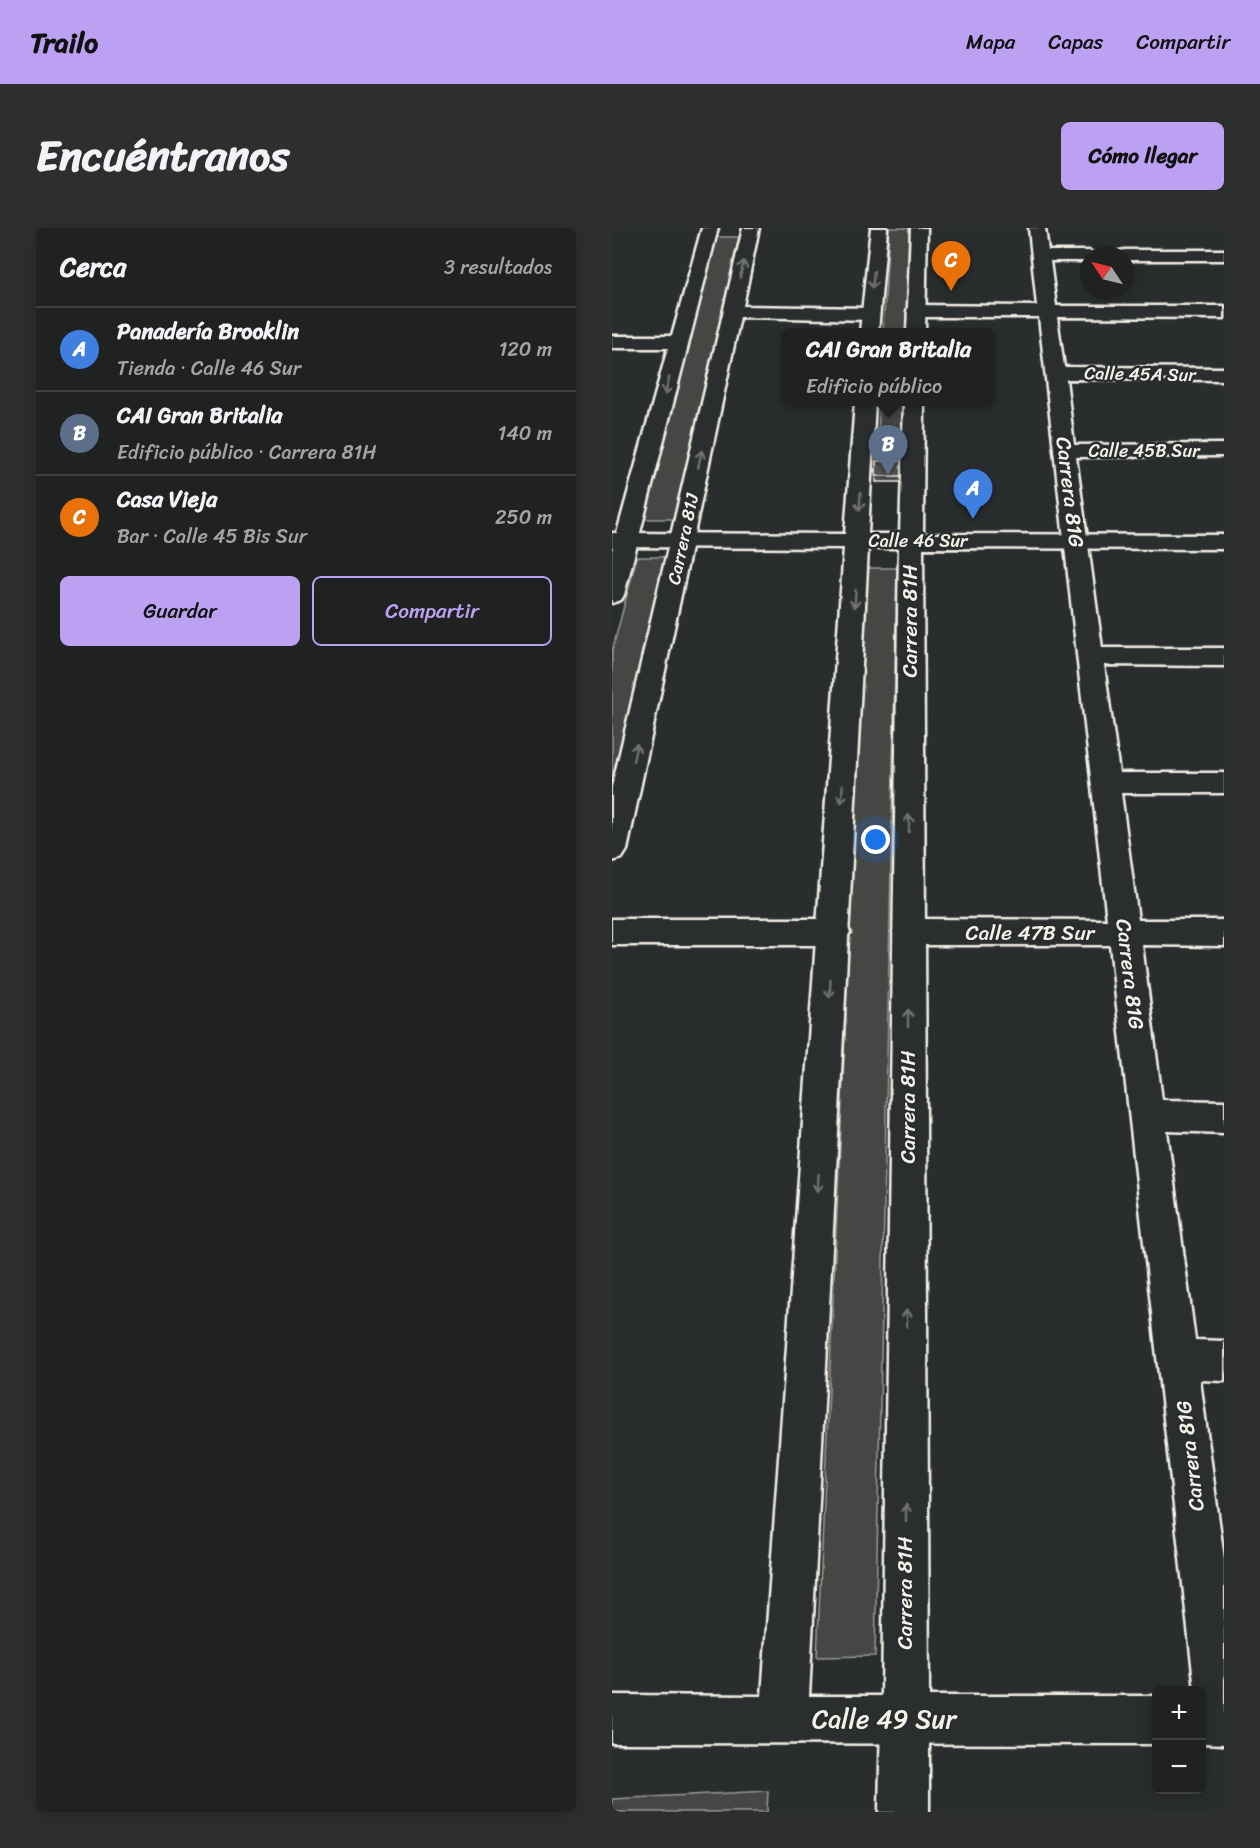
<!DOCTYPE html>
<html lang="es">
<head>
<meta charset="utf-8">
<style>
	body { margin:0; font-family:Sriracha,sans-serif; background:#2d2f2f; color:#f1f3f6 }
	.controls { position:absolute; right:18px; bottom:18px; display:grid; overflow:hidden; border-radius:9px; box-shadow:0 3px 15px #0003 }
	.controls button { width:54px; height:54px; display:grid; place-items:center; padding:0; border:0; border-bottom:2px solid #3d3f40; background:#202222; color:#f1f3f6; font:30px sans-serif }
	.compass { position:absolute; left:468px; top:18px; width:54px; height:54px; border-radius:50%; background:#202222; box-shadow:0 3px 15px #0003; rotate:305deg }
	.you { position:absolute; left:264px; top:612px; width:21px; height:21px; margin:-15px; border:4px solid #fff; border-radius:50%; background:#1a73e8; box-shadow:0 0 0 9px #1a73e833 }
	.badge { display:grid; place-items:center; width:39px; height:39px; border-radius:50%; background:#bca0f2; color:#fff; font-size:20px; font-weight:700 }
	.pin { position:absolute; translate:-50% -50px; filter:drop-shadow(0 2px 3px #0008) }
	.pin::after { content:''; position:absolute; top:32px; width:21px; height:18px; background:inherit; clip-path:polygon(0 0,100% 0,50% 100%) }
	.popup { position:absolute; left:170px; top:100px; width:213px; height:78px; box-sizing:border-box; display:grid; place-content:center; border-radius:9px; background:#202222; filter:drop-shadow(0 2px 4px #0005); font-size:20px; white-space:nowrap; color:#a2a4a5 }
	.popup b { font-size:22px; color:#f1f3f6 }
	.popup::after { content:''; position:absolute; left:50%; top:100%; margin-left:-12px; border:12px solid transparent; border-top-color:#202222 }
	.list { margin:0; padding:0; list-style:none }
	h2 { display:flex; justify-content:space-between; align-items:center; height:78px; margin:0; padding:0 24px; font-size:26px }
	h2 small { font-size:20px; font-weight:400; color:#a2a4a5 }
	.list li { display:grid; grid-template-columns:39px 1fr auto; gap:18px; align-items:center; box-sizing:border-box; height:84px; padding:0 24px; border-top:2px solid #3d3f40 }
	.list b { display:block; font-size:22px; white-space:nowrap }
	.list p { margin:0; font-size:20px; white-space:nowrap; color:#a2a4a5 }
	.list em { font-size:20px; font-style:normal; color:#a2a4a5 }
	.actions { display:flex; gap:12px; padding:18px 24px }
	.actions a { flex:1; padding:14px 0; border:2px solid #bca0f2; border-radius:9px; text-align:center; font-size:21px; color:#bca0f2 }
	.actions .main { background:#bca0f2; color:#111 }
	.map { position:relative; flex:none; width:612px; height:1584px; overflow:hidden; border-radius:9px }
	header { display:flex; align-items:center; gap:36px; box-sizing:border-box; height:84px; padding:0 30px; background:#bca0f2; color:#111 }
	header strong { font-size:28px }
	nav { display:flex; gap:33px; margin-inline-start:auto; font-size:21px }
	.intro { display:flex; align-items:center; justify-content:space-between; box-sizing:border-box; height:144px; padding:0 36px }
	h1 { margin:0; font-size:42px }
	.button { padding:15px 27px; border-radius:9px; background:#bca0f2; color:#111; font-size:21px; font-weight:700 }
	main { display:flex; gap:36px; padding:0 36px }
	aside { flex:1; background:#202222; border-radius:9px; box-shadow:0 3px 15px #0003 }
	.map>svg:first-child { display:block }
</style>
</head>
<body>
<header>
<strong>Trailo</strong>
<nav><a>Mapa</a><a>Capas</a><a>Compartir</a></nav>
</header>
<div class="intro"><h1>Encuéntranos</h1><a class="button">Cómo llegar</a></div>
<main>
<aside>
<h2>Cerca<small>3 resultados</small></h2>
<ul class="list">
<li><span class="badge" style="background:#3f7fe0">A</span><div><b>Panadería Brooklin</b><p>Tienda · Calle 46 Sur</p></div><em>120 m</em></li>
<li><span class="badge" style="background:#5c6f8a">B</span><div><b>CAI Gran Britalia</b><p>Edificio público · Carrera 81H</p></div><em>140 m</em></li>
<li><span class="badge" style="background:#e8710a">C</span><div><b>Casa Vieja</b><p>Bar · Calle 45 Bis Sur</p></div><em>250 m</em></li>
</ul>
<div class="actions"><a class="main">Guardar</a><a>Compartir</a></div>
</aside>
<div class="map">
<svg width="612" height="1584" viewBox="0 0 612 1584">
	<rect width="100%" height="100%" fill="#2a2d2e"/>
	<filter id="ink" filterUnits="userSpaceOnUse"><feTurbulence type="fractalNoise" baseFrequency=".0167" numOctaves="2"/><feDisplacementMap in="SourceGraphic" scale="12" xChannelSelector="R" yChannelSelector="G"/><feConvolveMatrix kernelMatrix="1 2 1 2 8 2 1 2 1" color-interpolation-filters="sRGB"/></filter>
	<g filter="url(#ink)">
		<path fill="#444645" stroke="#9c9c96" stroke-width="1.5" d="M277,0H297L294,104H271Z
			M103,9H127L62,291H30Z
			M268,174H291L289,235H264Z
			M25,329H58L0,569V423Z
			M254,340H285L263,1428L205,1429Z
			M156,1563L155,1584H0V1571Z"/>
		<g fill="none" stroke-linecap="round" stroke-linejoin="round">
			<g stroke="#f4f1e8" stroke-width="5">
				<path id="street" d="M90,0H106L12,367L9,372L0,375V323L56,120H0V108H60Z
					M131,0H147L131,78L258,80L265,82L267,86L265,90L258,92L128,89L15,622L10,630L0,633V559Z
					M417,0H433L436,23H477L485,27H477V33H438L444,78H612V90L445,89L452,139L612,140V152L454,151L462,217L612,216V228L464,229L490,420H612V438L492,437L507,545H612V565H509L526,692H612V718L530,717L550,872L612,873V905L555,903L583,1112L612,1113V1153L588,1152L612,1331V1515L610,1516L593,1509L590,1500V1462H583L498,717H297L286,713L281,704L286,695L297,691L495,692L427,89H304L297,87L295,83L297,79L304,77L425,78Z
					M513,22H612V32H513V27H504L507,23Z
					M0,691H222L233,695L238,704L233,713L222,717H0Z
					M293,1467L310,1474L317,1491V1584H267L269,1491L276,1474Z"/>
			</g>
			<g stroke="#f4f1e8" stroke-width="5">
				<path id="secondary" d="M259,0H275L266,104H248Z
					M299,0H315L313,104H295Z
					M243,174H263L256,306H288L292,174H312L311,306L612,307V321L311,320L317,1468H544V1516L0,1515V1467L150,1468L232,320L0,319V305L233,306ZM256,320H287L270,1468H197Z
					M612,1468V1516L590,1515V1469Z"/>
			</g>
			<use href="#street" fill="#2a2d2e" fill-rule="evenodd"/>
			<use href="#secondary" fill="#2a2d2e" fill-rule="evenodd"/>
		</g>
		<path fill="#494b4a" stroke="#f4f1e8" stroke-width="1.5" d="M264,233H289V254H264Z"/>
		<path fill="#555756" stroke="#f4f1e8" stroke-width="1.5" d="M264,233H289V248H264Z"/>
		<defs><path id="oneway-shaft" d="M-6 0H5M1.5-3L5.5 0L1.5 3" fill="none" stroke-width="1.6" stroke-linecap="round" stroke-linejoin="round" transform="scale(1.5)"/></defs>
		<g stroke="#71726f">
			<use href="#oneway-shaft" transform="translate(130 41) rotate(-77)"/>
			<use href="#oneway-shaft" transform="translate(261 52) rotate(96)"/>
			<use href="#oneway-shaft" transform="translate(55 158) rotate(105)"/>
			<use href="#oneway-shaft" transform="translate(88 231) rotate(-78)"/>
			<use href="#oneway-shaft" transform="translate(248 274) rotate(93)"/>
			<use href="#oneway-shaft" transform="translate(243 371) rotate(94)"/>
			<use href="#oneway-shaft" transform="translate(23 524) rotate(-77)"/>
			<use href="#oneway-shaft" transform="translate(230 566) rotate(94)"/>
			<use href="#oneway-shaft" transform="translate(297 595) rotate(-90)"/>
			<use href="#oneway-shaft" transform="translate(218 761) rotate(94)"/>
			<use href="#oneway-shaft" transform="translate(296 790) rotate(-90)"/>
			<use href="#oneway-shaft" transform="translate(206 955) rotate(94)"/>
			<use href="#oneway-shaft" transform="translate(295 1090) rotate(-90)"/>
			<use href="#oneway-shaft" transform="translate(294 1285) rotate(-90)"/>
		</g>
	</g>
	<g text-anchor="middle" stroke-width="5" stroke-linejoin="round" paint-order="stroke">
		<g font-size="18" fill="#f4f1e8" stroke="#2a2d2e">
			<text transform="translate(528 146) rotate(1)" y="6">Calle 45A Sur</text>
			<text x="532" y="229">Calle 45B Sur</text>
			<text transform="translate(71 311) rotate(-78)" y="6">Carrera 81J</text>
			<text x="306" y="319">Calle 46 Sur</text>
		</g>
		<g font-size="21" fill="#f4f1e8" stroke="#2a2d2e">
			<text transform="translate(458 264) rotate(83)" y="7">Carrera 81G</text>
			<text transform="translate(298 393) rotate(-90)" y="7">Carrera 81H</text>
			<text x="418" y="712">Calle 47B Sur</text>
			<text transform="translate(518 746) rotate(83)" y="7">Carrera 81G</text>
			<text transform="translate(296 879) rotate(-90)" y="7">Carrera 81H</text>
			<text transform="translate(578 1228) rotate(-97)" y="7">Carrera 81G</text>
			<text transform="translate(293 1365) rotate(-90)" y="7">Carrera 81H</text>
		</g>
		<g font-size="26" fill="#f4f1e8" stroke="#2a2d2e">
			<text x="272" y="1500">Calle 49 Sur</text>
		</g>
	</g>
</svg>
<div class="controls">
<button>+</button>
<button>−</button>
</div>
<svg class="compass" viewBox="-18 -18 36 36"><path d="M0-13l5 13h-10z" fill="#e53935"/><path d="M0 13l5-13h-10z" fill="#a2a4a5"/></svg>
<div class="you"></div>
<div class="pin badge" style="left:361px;top:291px;background:#3f7fe0">A</div>
<div class="pin badge" style="left:276px;top:247px;background:#5c6f8a">B</div>
<div class="popup"><b>CAI Gran Britalia</b>Edificio público</div>
<div class="pin badge" style="left:339px;top:63px;background:#e8710a">C</div>
</div>
</main>
</body>
</html>
